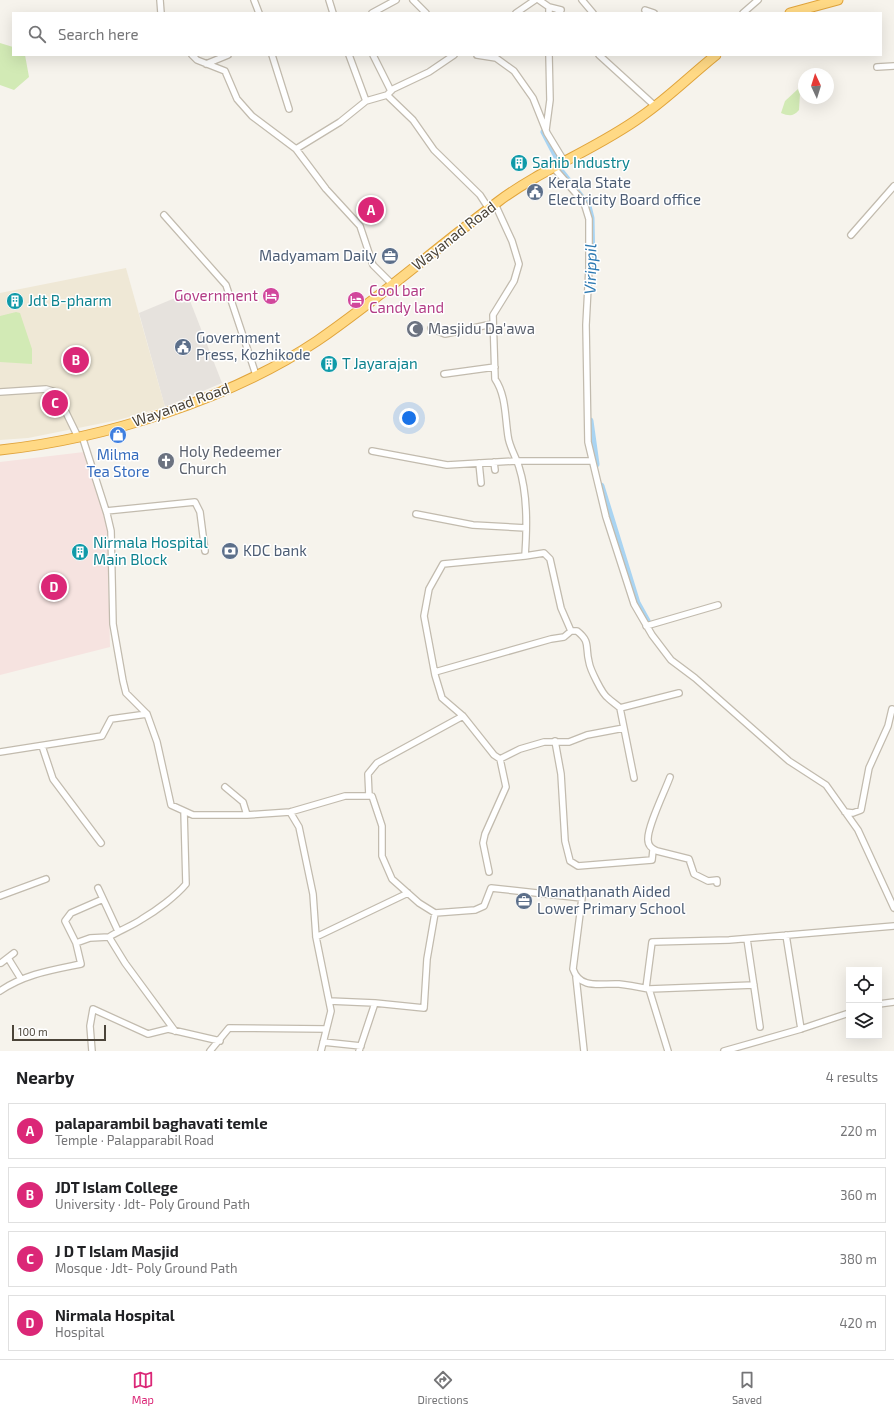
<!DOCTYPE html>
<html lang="en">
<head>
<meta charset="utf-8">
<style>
	body { margin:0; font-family:"Exo 2",sans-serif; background:#f6f6f6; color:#202124 }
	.controls { position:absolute; right:12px; bottom:12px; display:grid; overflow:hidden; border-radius:0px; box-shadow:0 4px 16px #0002 }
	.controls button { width:36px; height:36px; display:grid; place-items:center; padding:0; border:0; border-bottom:1px solid #e0e0e0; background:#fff; color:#202124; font:20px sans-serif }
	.compass { position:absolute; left:798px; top:68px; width:36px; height:36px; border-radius:50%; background:#fff; box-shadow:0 4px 16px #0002; rotate:356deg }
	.scale { position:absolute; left:12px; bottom:10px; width:94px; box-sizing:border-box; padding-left:4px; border:2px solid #4b4439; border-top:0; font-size:11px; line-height:14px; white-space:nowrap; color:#4b4439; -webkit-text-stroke:3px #fff; paint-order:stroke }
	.you { position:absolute; left:409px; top:418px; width:14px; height:14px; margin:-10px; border:3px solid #fff; border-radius:50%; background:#1a73e8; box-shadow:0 0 0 6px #1a73e833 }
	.badge { display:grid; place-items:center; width:26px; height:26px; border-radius:50%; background:#db2777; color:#fff; font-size:13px; font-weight:700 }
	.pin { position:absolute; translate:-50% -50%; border:2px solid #fff; box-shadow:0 1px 4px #0006 }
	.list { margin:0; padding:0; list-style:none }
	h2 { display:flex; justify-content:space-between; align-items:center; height:52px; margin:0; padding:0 16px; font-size:17px }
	h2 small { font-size:13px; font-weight:400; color:#757577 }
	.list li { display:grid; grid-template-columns:26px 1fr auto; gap:12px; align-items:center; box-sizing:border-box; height:56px; margin:0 8px 8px; padding:0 8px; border:1px solid #e0e0e0; border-radius:0px }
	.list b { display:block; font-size:15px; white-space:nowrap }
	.list p { margin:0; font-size:13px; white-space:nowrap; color:#757577 }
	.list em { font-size:13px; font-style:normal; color:#757577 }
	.icon { flex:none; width:22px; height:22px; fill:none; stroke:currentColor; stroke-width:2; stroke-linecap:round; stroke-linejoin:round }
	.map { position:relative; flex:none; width:894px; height:1051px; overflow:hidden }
	.search { position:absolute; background:#fff; box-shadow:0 4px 16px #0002; left:12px; right:12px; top:12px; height:44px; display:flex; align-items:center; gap:10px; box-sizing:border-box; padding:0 14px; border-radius:0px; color:#757577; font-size:15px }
	.sheet { height:308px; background:#fff }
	nav { display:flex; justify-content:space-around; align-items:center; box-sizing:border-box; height:56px; border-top:1px solid #e0e0e0; background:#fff; font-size:11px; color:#757577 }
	nav a { display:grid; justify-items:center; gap:2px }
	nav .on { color:#db2777 }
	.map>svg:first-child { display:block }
</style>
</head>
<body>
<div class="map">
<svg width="894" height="1051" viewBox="0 0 894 1051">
	<rect width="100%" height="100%" fill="#f6f3ec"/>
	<path fill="#e6e2dd" d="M187,293L222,383L165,407L139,313Z"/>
	<path fill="#efe8d6" d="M126,268L165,407L118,420L28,438L0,440V293Z"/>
	<path fill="#f6e3e0" d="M84,452L107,526L110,647L0,675V462Z"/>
	<path fill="#d2eab5" d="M0,43L13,47V55H25L29,77L14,90L0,85Z
		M798,89L800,93L799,110C793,117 789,116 781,113L785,101Z
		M16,312L20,313L32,349V364L0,362V316Z"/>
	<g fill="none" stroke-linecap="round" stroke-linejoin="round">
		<path stroke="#a9d4f2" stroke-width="7" d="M544,132L557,157
			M558,168L588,206L591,218L592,267
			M590,421L596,464
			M601,486L637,603L647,621"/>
		<g stroke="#c2bbae" stroke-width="8">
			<path id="minor" d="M160,0L161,13
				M254,0L259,13
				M329,0L333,13
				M413,0L426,13
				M539,0L549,7V13
				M582,0L593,13
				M549,7L561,10L558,13
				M645,10L654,13
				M372,13L396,0
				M516,13L535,0
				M743,13L758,0
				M192,55L197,60L225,71L237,99L252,116L296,149L326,189L360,226L373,265L393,285
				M272,55L289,109
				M349,55L366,101
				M373,55L391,91
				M477,55L496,58L514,71L533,98L547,133L564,161
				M599,55L655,106
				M206,64L228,55
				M877,67L894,66
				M387,95L413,120L434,150L480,195L489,209
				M387,95L393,89L429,72L454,55
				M546,130L550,100L549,55
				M296,149L340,122L366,101L387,95
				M553,167L580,198L585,206L589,219V268L586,325L588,442L606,517L634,604L652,635L671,660L695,678L789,761L826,785L858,830L894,908
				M164,215L226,285L256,375
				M851,235L894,186
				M431,328L445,334L492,324
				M444,374L495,367
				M0,392L46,389L56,392L78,437
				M82,436L107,514L111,531L113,624L123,681L126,693L147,714L157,742L171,805L193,815H247L290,812L345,796H372L382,826V856L392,879L419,903L435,913L475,910L484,906L491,888L582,898L573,969C580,990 601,983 619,984C629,985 639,987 649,989L668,1051
				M372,451L447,465L516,461H591
				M494,462L495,470
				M479,463L481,483
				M106,511L195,502L200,512L205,551
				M416,514L473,525L526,528
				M646,626L718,605
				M571,631H577C591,642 585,647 589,662C590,669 602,694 608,698C612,702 616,704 620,708L634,778
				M435,672L551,639L564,637L571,631L561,608L550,559L544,553L525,556C527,528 528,495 519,467C516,457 509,446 508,436C505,417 506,395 495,379L493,315L514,281L519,264L512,241L495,204
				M620,708L679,693
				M555,741L561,774L565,841L570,861L578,866L652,860L653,850
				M42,746L53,779L101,843
				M0,752L102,736L111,719L147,714
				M500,759L520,749L544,742H569L587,735L624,728
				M670,777C665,791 647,827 648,840C648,845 652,849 657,851L689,859L694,874L708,881L717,880V883
				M225,787L243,802L247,815
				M369,796L368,774L377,763L463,716
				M290,812L299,827L313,894L316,937L331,1011L321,1051
				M845,812L853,813L861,810L869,768L888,726L892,709
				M489,872L483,843L485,834L506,787L500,759L494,755L463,716L442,698L435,675L424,616L429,589L443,564L525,556
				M98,888L118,931
				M0,896L46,879
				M786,935L801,1029
				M316,937L408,893
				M747,939L760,1027
				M76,943L90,938L109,937
				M8,958L21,979
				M1,963L14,953
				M576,977L584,1051
				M646,988L652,942L729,940L894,926
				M649,989L754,985
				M0,991C25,974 52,970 81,964L76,943L65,921L71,913L103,899
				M329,1001L375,1003
				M879,1004L894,1002
				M175,1031L125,963L109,937C120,930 132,926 142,919C156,911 176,896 186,884L184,811
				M323,1042L361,1046
				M92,1051L90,1026L93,1009L148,1034L168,1029L220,1041
				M210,1051L229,1028L326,1029
				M359,1051L375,1003L424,1008L427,959L435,913
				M724,1051L801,1029L849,1013"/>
		</g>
		<g stroke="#e0a43c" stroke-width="11">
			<path id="trunk" d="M790,13L838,0
				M0,450C104,439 230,399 317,341C380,298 437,247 499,201C543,168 597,149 642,116C668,98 691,75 716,55"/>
		</g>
		<use href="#minor" stroke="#fff" stroke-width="5.5"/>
		<use href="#trunk" stroke="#ffd985" stroke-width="9"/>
	</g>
	<defs>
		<g id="building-disc" transform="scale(0.9)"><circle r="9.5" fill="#0f9aa8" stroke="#fff"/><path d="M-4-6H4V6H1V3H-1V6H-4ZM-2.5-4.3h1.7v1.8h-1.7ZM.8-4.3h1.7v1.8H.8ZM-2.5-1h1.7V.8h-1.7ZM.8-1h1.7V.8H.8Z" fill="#fff"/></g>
		<g id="civic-disc" transform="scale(0.9)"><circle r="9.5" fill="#5c6f8a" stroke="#fff"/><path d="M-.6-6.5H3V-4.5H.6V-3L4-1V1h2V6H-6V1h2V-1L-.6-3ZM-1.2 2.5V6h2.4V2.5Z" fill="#fff"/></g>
		<g id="office-disc" transform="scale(0.9)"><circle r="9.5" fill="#5c6f8a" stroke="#fff"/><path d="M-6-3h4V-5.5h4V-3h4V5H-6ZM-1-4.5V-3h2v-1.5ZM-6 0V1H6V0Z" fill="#fff"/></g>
		<g id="hotel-disc" transform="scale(0.9)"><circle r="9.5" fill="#d1479c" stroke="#fff"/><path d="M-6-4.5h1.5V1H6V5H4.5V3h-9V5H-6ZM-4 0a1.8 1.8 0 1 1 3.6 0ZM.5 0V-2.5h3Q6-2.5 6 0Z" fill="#fff"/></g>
		<g id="mosque-disc" transform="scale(0.9)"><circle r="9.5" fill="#6b7280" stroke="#fff"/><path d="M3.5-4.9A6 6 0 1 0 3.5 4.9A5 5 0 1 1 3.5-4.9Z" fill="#fff"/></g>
		<g id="shop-disc" transform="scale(0.9)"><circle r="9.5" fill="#3f7fe0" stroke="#fff"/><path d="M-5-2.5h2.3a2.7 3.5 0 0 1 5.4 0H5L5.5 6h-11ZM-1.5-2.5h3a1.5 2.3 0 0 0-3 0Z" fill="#fff"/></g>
		<g id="church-disc" transform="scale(0.9)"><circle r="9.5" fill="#6b7280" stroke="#fff"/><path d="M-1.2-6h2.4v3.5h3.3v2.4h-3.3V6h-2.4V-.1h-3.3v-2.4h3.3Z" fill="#fff"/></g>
		<g id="bank-disc" transform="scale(0.9)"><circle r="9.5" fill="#5c6f8a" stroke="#fff"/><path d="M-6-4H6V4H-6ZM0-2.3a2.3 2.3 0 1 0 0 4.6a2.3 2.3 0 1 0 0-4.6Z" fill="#fff"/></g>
	</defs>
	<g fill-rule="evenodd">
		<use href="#building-disc" x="519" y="163"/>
		<use href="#civic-disc" x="535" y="192"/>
		<use href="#office-disc" x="390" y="256"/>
		<use href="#hotel-disc" x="271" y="296"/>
		<use href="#hotel-disc" x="356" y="300"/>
		<use href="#building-disc" x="15" y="301"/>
		<use href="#mosque-disc" x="415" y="329"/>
		<use href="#civic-disc" x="183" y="347"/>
		<use href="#building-disc" x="329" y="364"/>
		<use href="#shop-disc" x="118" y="435"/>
		<use href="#church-disc" x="166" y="461"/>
		<use href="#bank-disc" x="230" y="551"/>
		<use href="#building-disc" x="80" y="552"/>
		<use href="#office-disc" x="524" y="901"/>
	</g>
	<g text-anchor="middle" stroke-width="3" stroke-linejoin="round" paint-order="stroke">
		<g font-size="15" fill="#0d838f" stroke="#fff" text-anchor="start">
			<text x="532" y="168">Sahib Industry</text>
			<text x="28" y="306">Jdt B-pharm</text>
			<text x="342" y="369">T Jayarajan</text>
			<text x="93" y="548">Nirmala Hospital<tspan x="93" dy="17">Main Block</tspan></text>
		</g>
		<g font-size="15" fill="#4e5e75" stroke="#fff" text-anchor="start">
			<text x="548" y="188">Kerala State<tspan x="548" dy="17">Electricity Board office</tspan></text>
			<text x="377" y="261" text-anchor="end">Madyamam Daily</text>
			<text x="196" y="343">Government<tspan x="196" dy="17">Press, Kozhikode</tspan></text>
			<text x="243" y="556">KDC bank</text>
			<text x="537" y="897">Manathanath Aided<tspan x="537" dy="17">Lower Primary School</tspan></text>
		</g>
		<g font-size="15" fill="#4b4439" stroke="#fff">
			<text transform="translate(454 236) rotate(-38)" y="5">Wayanad Road</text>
			<text transform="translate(181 405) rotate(-20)" y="5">Wayanad Road</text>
		</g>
		<g font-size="15" fill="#b23c85" stroke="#fff" text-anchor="start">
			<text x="369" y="296">Cool bar<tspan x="369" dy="17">Candy land</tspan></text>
			<text x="258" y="301" text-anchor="end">Government</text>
		</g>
		<g font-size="15" fill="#5b616d" stroke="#fff" text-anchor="start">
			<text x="428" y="334">Masjidu Da'awa</text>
			<text x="179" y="457">Holy Redeemer<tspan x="179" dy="17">Church</tspan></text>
		</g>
		<g font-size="15" fill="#366cbe" stroke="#fff">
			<text x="118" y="460">Milma<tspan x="118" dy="17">Tea Store</tspan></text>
		</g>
		<g font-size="16" font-style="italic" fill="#2e7ab2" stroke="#fff">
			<text transform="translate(590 269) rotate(-89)" y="6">Virippil</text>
		</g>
	</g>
</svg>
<div class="controls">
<button><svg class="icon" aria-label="locate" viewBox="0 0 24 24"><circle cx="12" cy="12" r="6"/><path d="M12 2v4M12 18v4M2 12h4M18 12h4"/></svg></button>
<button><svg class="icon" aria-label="layers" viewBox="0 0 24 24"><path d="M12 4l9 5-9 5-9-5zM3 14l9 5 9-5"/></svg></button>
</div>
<svg class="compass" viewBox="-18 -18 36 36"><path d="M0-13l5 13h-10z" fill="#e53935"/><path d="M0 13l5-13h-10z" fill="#757577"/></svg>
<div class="scale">100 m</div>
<div class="you"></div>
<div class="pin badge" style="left:371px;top:210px">A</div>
<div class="pin badge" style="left:76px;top:360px">B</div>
<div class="pin badge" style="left:55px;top:403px">C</div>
<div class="pin badge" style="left:54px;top:587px">D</div>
<div class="search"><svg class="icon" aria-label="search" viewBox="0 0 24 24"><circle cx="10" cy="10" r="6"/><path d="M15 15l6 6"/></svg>Search here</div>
</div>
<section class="sheet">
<h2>Nearby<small>4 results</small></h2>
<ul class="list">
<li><span class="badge">A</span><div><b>palaparambil baghavati temle</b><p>Temple · Palapparabil Road</p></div><em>220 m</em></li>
<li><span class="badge">B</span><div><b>JDT Islam College</b><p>University · Jdt- Poly Ground Path</p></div><em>360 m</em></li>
<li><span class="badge">C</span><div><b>J D T Islam Masjid</b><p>Mosque · Jdt- Poly Ground Path</p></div><em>380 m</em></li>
<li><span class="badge">D</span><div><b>Nirmala Hospital</b><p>Hospital</p></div><em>420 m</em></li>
</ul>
</section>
<nav>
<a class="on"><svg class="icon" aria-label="map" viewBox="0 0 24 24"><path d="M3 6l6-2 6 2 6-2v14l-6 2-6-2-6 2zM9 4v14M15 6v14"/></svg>Map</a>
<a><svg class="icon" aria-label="directions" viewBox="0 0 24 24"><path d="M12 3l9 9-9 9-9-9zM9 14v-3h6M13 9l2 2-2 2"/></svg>Directions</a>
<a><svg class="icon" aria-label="saved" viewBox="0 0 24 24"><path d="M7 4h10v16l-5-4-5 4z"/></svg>Saved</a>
</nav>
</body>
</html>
